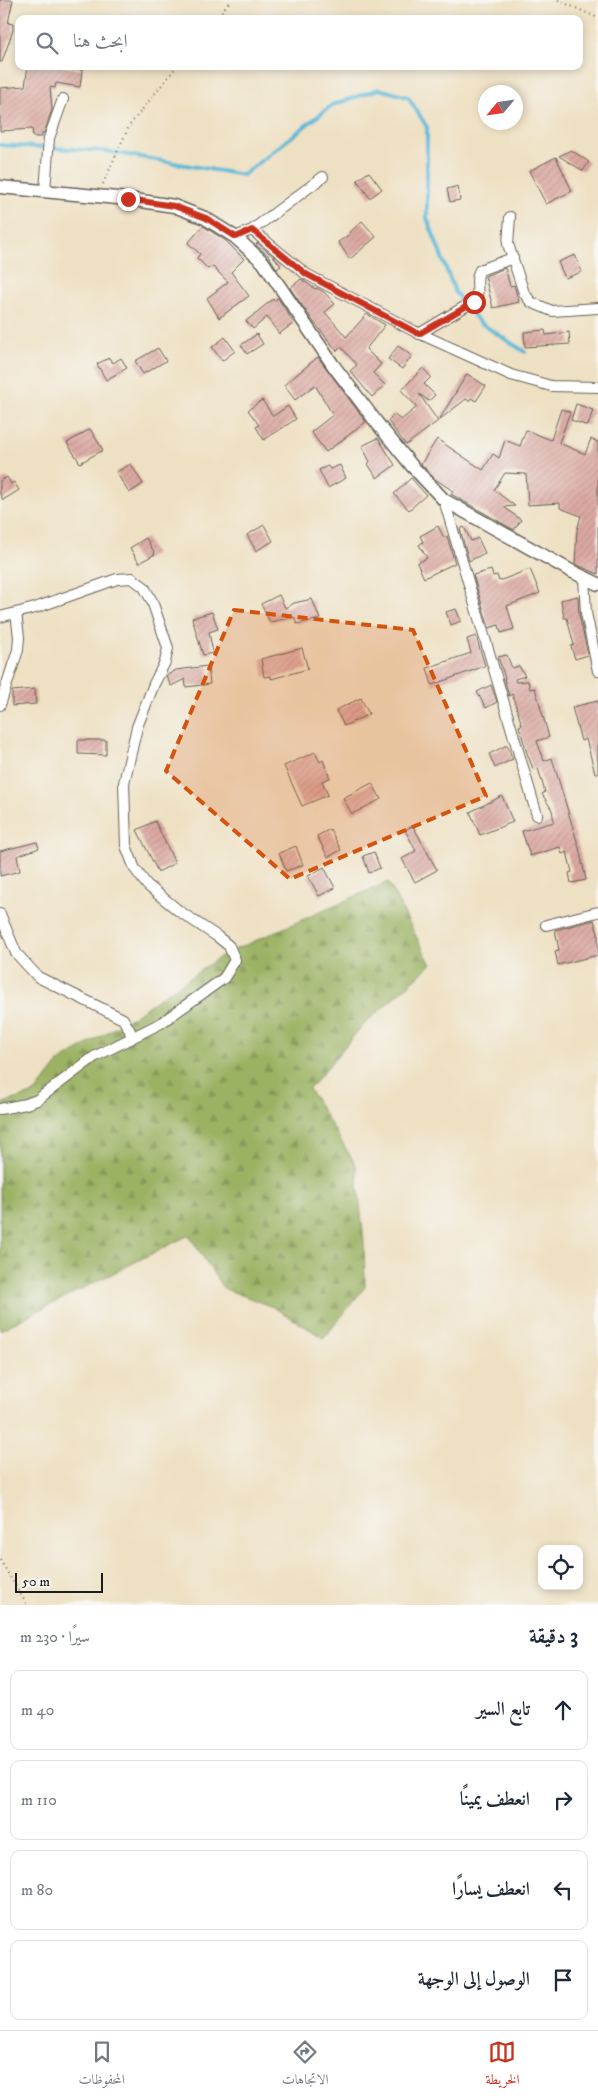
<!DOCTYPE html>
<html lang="ar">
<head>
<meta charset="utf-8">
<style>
	body { margin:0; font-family:"IM FELL DW Pica",Amiri,serif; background:#f6f6f7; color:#1f2937; direction:rtl }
	.controls { position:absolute; right:15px; bottom:15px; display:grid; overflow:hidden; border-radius:10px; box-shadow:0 2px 8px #0003 }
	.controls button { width:45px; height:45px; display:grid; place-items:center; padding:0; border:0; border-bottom:1px solid #e0e1e3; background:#fff; color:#1f2937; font:25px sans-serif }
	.compass { position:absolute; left:478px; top:85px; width:45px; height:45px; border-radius:50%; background:#fff; box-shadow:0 2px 8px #0003; rotate:241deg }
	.scale { position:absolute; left:15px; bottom:12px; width:88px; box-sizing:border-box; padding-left:5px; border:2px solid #1c1c1c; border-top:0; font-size:14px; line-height:18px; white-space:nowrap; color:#1c1c1c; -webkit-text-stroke:4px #f6f6f2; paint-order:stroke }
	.stop { position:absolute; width:15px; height:15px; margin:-11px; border:4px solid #c8321e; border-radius:50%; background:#fff }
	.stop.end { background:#c8321e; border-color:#fff; box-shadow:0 1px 5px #0008 }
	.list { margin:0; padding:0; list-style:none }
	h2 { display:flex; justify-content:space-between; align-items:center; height:65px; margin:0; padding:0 20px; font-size:21px }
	h2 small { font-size:16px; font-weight:400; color:#747a83 }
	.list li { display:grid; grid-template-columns:32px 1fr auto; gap:15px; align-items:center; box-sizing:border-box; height:80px; margin:0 10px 10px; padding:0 10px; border:1px solid #e0e1e3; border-radius:10px }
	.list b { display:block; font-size:19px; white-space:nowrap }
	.list em { font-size:16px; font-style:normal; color:#747a83 }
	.icon { flex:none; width:28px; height:28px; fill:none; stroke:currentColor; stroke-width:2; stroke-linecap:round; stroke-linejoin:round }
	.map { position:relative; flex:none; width:598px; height:1605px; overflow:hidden; direction:ltr }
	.search { position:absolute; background:#fff; box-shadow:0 2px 8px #0003; left:15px; right:15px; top:15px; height:55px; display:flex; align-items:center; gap:12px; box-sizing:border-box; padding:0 18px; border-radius:10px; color:#747a83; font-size:19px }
	.sheet { height:425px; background:#fff }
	nav { display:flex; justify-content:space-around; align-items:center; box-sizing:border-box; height:70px; border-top:1px solid #e0e1e3; background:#fff; font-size:14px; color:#747a83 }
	nav a { display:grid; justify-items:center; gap:2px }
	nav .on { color:#c8321e }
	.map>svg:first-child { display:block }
</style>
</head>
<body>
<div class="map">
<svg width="598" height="1605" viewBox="0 0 598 1605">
	<defs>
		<pattern id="forest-firs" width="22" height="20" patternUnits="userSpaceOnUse" patternTransform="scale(1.25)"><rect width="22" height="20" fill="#9bb264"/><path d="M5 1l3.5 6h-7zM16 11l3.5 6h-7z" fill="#859856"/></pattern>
		<pattern id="building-hatch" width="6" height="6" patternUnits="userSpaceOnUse" patternTransform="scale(1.25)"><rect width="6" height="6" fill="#dca9a2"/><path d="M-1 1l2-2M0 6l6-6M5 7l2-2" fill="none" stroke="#bc918b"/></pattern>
	</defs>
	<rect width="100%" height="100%" fill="#f6f6f2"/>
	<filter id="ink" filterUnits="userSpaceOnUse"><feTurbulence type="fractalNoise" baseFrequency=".02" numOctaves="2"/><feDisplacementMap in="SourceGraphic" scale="10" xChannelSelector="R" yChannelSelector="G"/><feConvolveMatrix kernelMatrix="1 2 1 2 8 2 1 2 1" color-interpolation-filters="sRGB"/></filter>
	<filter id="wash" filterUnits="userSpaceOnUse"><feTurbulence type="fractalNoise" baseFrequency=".0096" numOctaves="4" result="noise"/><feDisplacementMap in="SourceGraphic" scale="20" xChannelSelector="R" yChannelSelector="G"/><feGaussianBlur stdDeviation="1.12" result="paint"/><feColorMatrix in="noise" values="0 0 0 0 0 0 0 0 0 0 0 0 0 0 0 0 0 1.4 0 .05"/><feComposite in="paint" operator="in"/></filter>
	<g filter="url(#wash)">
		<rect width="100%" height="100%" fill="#eee0c2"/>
		<path fill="url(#forest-firs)" stroke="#5c6740" d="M388,882L431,965L362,1026L309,1089L356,1165L364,1243L365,1287L324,1338L273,1307L223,1288L189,1235L0,1330V1104L35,1093L60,1061L126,1021L223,955Z"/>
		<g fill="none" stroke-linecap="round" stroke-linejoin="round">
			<path stroke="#5ab8d8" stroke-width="4" d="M0,145L105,151L243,175L332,105L379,89L408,97L427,127V218L455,292L479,322L525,352"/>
		</g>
		<g id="blocks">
			<path fill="url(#building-hatch)" d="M0,0H13L8,23L13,24V30L2,62H0Z
				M28,66H60L82,70L80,87L56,83L55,88L50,87L52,110L44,133H42V137H33L32,129L0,131V88L25,86Z
				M571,150L589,162L583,171L559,156Z
				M556,157L572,191L546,204L529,171Z
				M369,172L382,189L370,198L357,180Z
				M458,186L460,200L450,202L447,189Z
				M362,221L376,237L350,259L338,242L350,234L349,233Z
				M203,226L226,241L244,259L231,272L249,296L219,318L207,298L228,282L212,266L208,269L197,258L200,254L188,243Z
				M257,243L274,257L281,266L277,269L269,256L256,245Z
				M575,255L582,272L565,278L558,262Z
				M505,268L510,286L514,285L519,302L493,308L485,276Z
				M301,279L315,289L317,288L324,292L335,304L325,312L346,337L367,314L385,325L366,349L381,364L373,373L385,385L372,397L350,371L357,365L341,347L337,351L313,321L290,288Z
				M278,298L294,323L279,334L267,317L253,329L246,321L273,299L274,301Z
				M545,330L546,335L569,332L570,344L525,347L524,332Z
				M257,334L263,344L247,354L241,345Z
				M225,337L235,351L222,361L212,347Z
				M398,346L412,356L402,369L388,359Z
				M158,348L166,361L143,374L135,361Z
				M318,357L366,422L326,452L311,432L333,415L315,385L295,400L284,385Z
				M109,358L113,363L121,358L127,368L106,380L97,364Z
				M423,368L431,377L424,384L435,395L429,401L419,394L438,421L406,445L388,421L393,414L401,420L417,407L401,390Z
				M467,374L486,386L476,401L471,398L469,401L466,399L439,420Z
				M262,400L273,416L288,406L296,419L264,440L256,427L259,425L248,410Z
				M576,404L593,410L588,426L571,420Z
				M561,409L570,412L559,443L585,454L591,439L598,442V574L575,564L577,530L581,516L560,508V503L528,505L526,474L505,473L494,490L515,506L504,507L521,520L514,530L451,494L453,491L435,479L421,464L437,439L483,470L493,454L499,458L505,440L520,446L526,430L551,440Z
				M90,429L103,450L80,463L67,443Z
				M378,438L395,465L377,478L368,464L370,462L362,446Z
				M131,464L143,484L129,493L116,472Z
				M340,465L346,478L328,488L319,470L328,466L330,469Z
				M7,477L11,484L14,482L19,490L3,500L0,494V481Z
				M411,478L426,495L409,510L394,494Z
				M264,525L273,541L256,551L247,535Z
				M438,526L444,538L447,536L455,563L424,578L417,563L427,558L419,545L423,542L420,536Z
				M464,527L471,541L478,538L485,553L469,561L460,529Z
				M146,538L155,554L139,563L130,548Z
				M530,569L540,593L507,606L514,629L501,633L499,625L489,628L473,575L491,570L493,576L497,575L499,581Z
				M279,595L285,608L294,603L312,599L320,619L297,624L294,617L270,622L261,604Z
				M578,596L579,614L588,655L575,659L571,646L574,645L567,618H564L561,600Z
				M456,609L461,621L451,625L446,612Z
				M212,612L218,629L209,632L213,653L203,655L192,618Z
				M476,636L485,666L432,685L427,668L471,653L467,639Z
				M302,648L308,669L271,679V676L264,677L261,659Z
				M507,655L512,668L519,666L525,676L515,679L516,682L528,681L530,689L535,688L549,737L537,741L544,761L552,758L579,848L586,880L571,883L569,873L572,872L567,852L562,854L560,847L530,856L522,831L554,822L552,810L542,794L545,792L538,768L533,769L527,753L519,726L522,725L512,694L509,696L504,678H505L498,657Z
				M208,666L210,684L186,687L185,679L171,686L166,676L176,670Z
				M491,685L497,702L486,708L477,692Z
				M35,689L36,704L12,706V691Z
				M361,698L369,714L344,726L336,710Z
				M598,701V773H595L586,739L581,741L572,707Z
				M78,740H106V755L78,754Z
				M507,745L513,759L495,768L489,754Z
				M315,752L320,762L323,760L330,778L322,781L328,795L302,806L284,766Z
				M372,783L381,799L352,814L343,798Z
				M502,796L513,822L480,835L470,812Z
				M155,821L175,863L158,872L137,830Z
				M413,826L437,870L415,882L402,859L416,851L405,830Z
				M330,829L341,850L328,857L317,836Z
				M37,842L39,848L17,856L20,871L0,876V851Z
				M296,846L303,865L286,871L279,853Z
				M374,852L380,868L369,873L363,856Z
				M324,867L335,888L319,896L308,876Z
				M594,920L598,934V955L558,965L555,951L559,950L555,930Z"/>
		</g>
	</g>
	<g filter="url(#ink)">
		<use href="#blocks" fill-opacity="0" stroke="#666156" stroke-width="1"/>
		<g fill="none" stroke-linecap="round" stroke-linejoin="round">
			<g stroke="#666156" stroke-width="12">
				<path id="minor" d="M45,191L49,138L63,99
					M510,217L508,244L524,293L531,302L552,311L598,308
					M252,230L323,177
					M235,237L252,230L306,274L414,331L511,375L551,386L598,387
					M419,334L476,300C480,291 474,278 480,270L513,258
					M444,500L537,815
					M584,577L586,613L598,671
					M0,617L35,608L117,579L132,578L144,587L152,601L168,648L165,662L154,684L137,727L124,783L126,846L135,869L147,885L179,911L218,937L229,946L235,960L224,978L161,1023L94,1057L37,1100L26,1104L0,1109
					M0,705L18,650L19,637L16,613
					M0,914L16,953L38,977L123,1019L130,1031L131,1039
					M546,925L598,912"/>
			</g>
			<g stroke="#666156" stroke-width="15">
				<path id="tertiary" d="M0,187L128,199L174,206L205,218L235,237L263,262L333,365L377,423L412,466L444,500L571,571L598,584"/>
			</g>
			<path stroke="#666156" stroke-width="2" stroke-dasharray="1 4" stroke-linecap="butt" d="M558,0L598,18
				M215,19L231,0
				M103,184L129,126L177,66
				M0,1560L27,1605"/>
			<use href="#minor" stroke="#fff" stroke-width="10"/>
			<use href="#tertiary" stroke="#fff" stroke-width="12"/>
		</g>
	</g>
	<g fill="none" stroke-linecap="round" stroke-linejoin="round" filter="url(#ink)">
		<path stroke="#c8321e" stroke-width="6" d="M128,199L174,206L206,218L236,237L252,230L306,274L419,334L474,302"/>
	</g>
	<path fill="#d4530e" fill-opacity="0.2" stroke="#d4530e" stroke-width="4" stroke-dasharray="10 6" stroke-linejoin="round" d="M234,610L413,630L486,796L290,879L166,771Z"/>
</svg>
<div class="controls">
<button><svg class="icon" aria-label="locate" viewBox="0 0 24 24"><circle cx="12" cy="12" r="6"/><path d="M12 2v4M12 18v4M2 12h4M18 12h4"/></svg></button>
</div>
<svg class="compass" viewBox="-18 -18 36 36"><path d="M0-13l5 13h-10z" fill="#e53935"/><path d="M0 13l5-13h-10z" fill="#747a83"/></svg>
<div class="scale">50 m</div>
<div class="stop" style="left:474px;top:302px"></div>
<div class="stop end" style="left:128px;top:199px"></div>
<div class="search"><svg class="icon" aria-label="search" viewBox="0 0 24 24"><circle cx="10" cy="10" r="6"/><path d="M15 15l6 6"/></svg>ابحث هنا</div>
</div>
<section class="sheet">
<h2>3 دقيقة<small>سيرًا · 230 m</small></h2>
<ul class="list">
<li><svg class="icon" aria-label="ahead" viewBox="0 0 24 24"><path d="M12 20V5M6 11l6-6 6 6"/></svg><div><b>تابع السير</b></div><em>40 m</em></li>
<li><svg class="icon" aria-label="right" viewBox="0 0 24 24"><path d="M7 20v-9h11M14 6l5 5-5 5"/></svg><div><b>انعطف يمينًا</b></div><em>110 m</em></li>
<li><svg class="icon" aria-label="left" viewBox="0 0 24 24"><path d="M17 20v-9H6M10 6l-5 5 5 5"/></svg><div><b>انعطف يسارًا</b></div><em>80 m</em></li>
<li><svg class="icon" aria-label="arrive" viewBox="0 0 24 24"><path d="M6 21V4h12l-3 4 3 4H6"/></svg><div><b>الوصول إلى الوجهة</b></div></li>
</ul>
</section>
<nav>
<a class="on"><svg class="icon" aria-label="map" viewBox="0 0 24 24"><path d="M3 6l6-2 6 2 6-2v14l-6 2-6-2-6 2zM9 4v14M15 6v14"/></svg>الخريطة</a>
<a><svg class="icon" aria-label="directions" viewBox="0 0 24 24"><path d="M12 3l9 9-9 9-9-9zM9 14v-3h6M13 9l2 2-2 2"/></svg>الاتجاهات</a>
<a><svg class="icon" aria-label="saved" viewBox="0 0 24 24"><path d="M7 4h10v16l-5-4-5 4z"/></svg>المحفوظات</a>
</nav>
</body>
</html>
